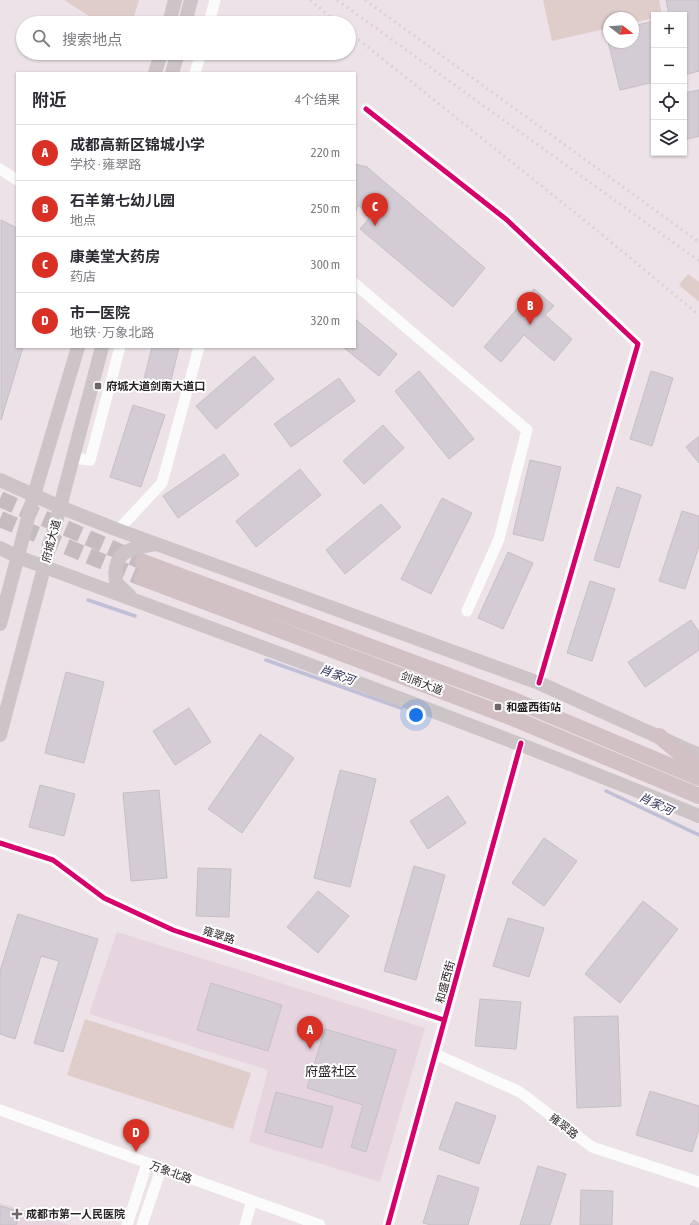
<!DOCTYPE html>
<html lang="zh">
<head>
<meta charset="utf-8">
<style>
	body { margin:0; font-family:"Asap Condensed","Noto Sans SC",sans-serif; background:#f2f2f3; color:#2b2b33 }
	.controls { position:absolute; right:12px; top:12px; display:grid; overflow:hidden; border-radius:0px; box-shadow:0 1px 3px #0004 }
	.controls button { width:36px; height:36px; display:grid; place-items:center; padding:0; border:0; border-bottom:1px solid #e1e1e2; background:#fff; color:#2b2b33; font:20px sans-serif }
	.compass { position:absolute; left:603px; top:12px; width:36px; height:36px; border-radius:50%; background:#fff; box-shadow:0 1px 3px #0004; rotate:107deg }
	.you { position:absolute; left:416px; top:715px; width:14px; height:14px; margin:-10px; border:3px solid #fff; border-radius:50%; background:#1a73e8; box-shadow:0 0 0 6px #1a73e833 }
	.badge { display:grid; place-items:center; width:26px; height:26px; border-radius:50%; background:#d93025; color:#fff; font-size:13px; font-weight:700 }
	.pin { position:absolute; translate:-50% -33px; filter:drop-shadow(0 1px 2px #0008) }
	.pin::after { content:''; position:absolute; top:21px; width:14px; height:12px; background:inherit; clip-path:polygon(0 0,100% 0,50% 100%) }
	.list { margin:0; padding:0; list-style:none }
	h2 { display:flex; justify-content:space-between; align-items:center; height:52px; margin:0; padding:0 16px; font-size:17px }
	h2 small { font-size:13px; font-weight:400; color:#7c7c81 }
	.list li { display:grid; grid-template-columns:26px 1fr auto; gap:12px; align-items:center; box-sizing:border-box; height:56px; padding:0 16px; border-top:1px solid #e1e1e2 }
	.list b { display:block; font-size:15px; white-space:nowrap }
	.list p { margin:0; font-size:13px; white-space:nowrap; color:#7c7c81 }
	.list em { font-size:13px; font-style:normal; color:#7c7c81 }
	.icon { flex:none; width:22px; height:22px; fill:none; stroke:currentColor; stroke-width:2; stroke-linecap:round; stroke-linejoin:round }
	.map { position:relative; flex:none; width:699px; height:1225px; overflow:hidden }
	.search { position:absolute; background:#fff; box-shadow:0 1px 3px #0004; left:16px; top:16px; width:340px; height:44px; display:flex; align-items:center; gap:10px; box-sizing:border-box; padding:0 14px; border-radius:22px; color:#7c7c81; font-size:15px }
	.panel { position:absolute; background:#fff; box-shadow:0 1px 3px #0004; left:16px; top:72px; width:340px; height:276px; border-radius:0px }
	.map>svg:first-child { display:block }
</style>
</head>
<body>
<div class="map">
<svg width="699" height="1225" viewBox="0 0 699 1225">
	<rect width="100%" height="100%" fill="#ece2e7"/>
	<path fill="#e6d5df" d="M117,932L425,1028L380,1182L249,1142L268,1070L89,1014Z
		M0,1203L69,1225H0Z"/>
	<path fill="#dfcdca" d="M64,0H139L132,23H100Z
		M543,0H659L662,15H654V18L633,23V18H609V28L552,41Z
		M688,274L699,282V302L679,285Z
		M85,1019L251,1073L233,1129L67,1075Z"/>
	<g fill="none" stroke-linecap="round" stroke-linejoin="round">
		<path stroke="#c1bfd8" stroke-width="3.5" d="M88,600L135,616
			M266,660L401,708
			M606,791L699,835"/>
	</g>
	<path fill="#d4ccd4" stroke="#c5bfc4" d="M666,0H699V71L684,75V15H669Z
		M654,21V82L620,90L606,33L609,32V42H633V26Z
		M699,90V136L684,140V93Z
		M355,164L367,167L485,268L453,307L360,229L371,216L358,205L355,214Z
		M1,220L17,228V347H23L1,420Z
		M534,289L554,306L545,315L572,339L554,361L524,335L501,362L484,347Z
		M355,319L397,354L379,376L343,347H355Z
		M152,347H179L169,389L143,383Z
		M254,356L274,379L216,429L196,406Z
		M419,371L474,439L449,459L395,391Z
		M651,371L673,378L652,446L630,439Z
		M339,378L355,401L291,447L274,424Z
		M133,405L165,415L141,487L110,477Z
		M383,425L404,448L364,484L343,461Z
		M699,436V463L686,447Z
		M224,454L239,475L178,518L163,496Z
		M530,460L561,467L543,541L513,534Z
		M300,469L321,495L256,547L236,521Z
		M617,487L641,495L619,568L594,560Z
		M442,498L472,513L431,594L401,579Z
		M381,504L401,527L345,574L326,550Z
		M682,511L699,516V546L685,589L659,581Z
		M508,552L533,563L503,629L478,618Z
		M590,581L615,589L592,661L567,653Z
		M691,620L699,632V650L645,687L628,662Z
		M66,672L104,682L84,763L45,753Z
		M189,708L211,742L175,765L153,731Z
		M260,734L294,758L242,833L208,809Z
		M340,770L376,779L350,887L314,878Z
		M40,785L75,794L64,836L29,827Z
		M159,790L167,878L131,881L123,793Z
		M448,796L466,823L428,849L410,821Z
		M544,838L577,861L544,906L512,883Z
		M414,866L445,875L416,980L384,971Z
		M198,868L231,869L229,917L196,916Z
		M318,891L349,916L318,953L287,927Z
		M643,901L678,929L620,1003L585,974Z
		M18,914L98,939L63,1052L34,1043L59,961L41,956L15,1039L0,1034V971Z
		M508,918L544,928L529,977L493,966Z
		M211,983L282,1005L268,1051L197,1030Z
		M480,999L521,1002L516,1049L475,1046Z
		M618,1016L621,1106L577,1108L574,1017Z
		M325,1029L396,1050L366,1152L351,1147L363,1105L307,1088Z
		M650,1091L699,1106V1129L692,1152L636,1135Z
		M276,1092L333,1107L322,1148L265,1132Z
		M456,1102L496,1116L479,1164L439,1149Z
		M538,1166L566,1174L550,1225H520Z
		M438,1175L479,1188L468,1225H431L423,1223Z
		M581,1190L613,1191L612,1225H580Z
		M0,1206L20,1212L16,1225H0Z
		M694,1220L699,1224V1225H690Z"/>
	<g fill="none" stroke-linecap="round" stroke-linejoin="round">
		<path stroke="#c5bcc0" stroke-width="16" stroke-dasharray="16 8" stroke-linecap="butt" d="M0,499L143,562
			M0,519L142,578"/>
		<path stroke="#fcfbfb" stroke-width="11" d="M209,23L215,0
			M195,73L201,53
			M366,109L507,220L638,344L539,683
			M0,169L17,180
			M355,284L527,430L499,539L467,611
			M73,458L90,460L120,347
			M118,530L162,483L199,347
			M0,843L53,860L104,898L173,930L444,1020
			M435,1054L520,1092L592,1147L699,1182
			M0,1110L320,1225
			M127,1225L147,1164
			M142,1225L161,1169
			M245,1225L252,1201
			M388,1225L521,743"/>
		<path stroke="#ccc4c6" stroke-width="14" d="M169,23L175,0
			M185,23L191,0
			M155,73L161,53
			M172,73L178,53
			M0,480L60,507L118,530L539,683L699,755
			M0,548L18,557C246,642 474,723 699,816
			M129,595L116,583C112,550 129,549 156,544
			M0,624L34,495L78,347
			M0,735L102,347"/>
		<path stroke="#d1c1c5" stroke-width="16" d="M143,562L514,700L699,778
			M142,578L510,717L699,796
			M659,736L699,769"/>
		<path stroke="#d6d4d5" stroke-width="3" stroke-dasharray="2 4" stroke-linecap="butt" d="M310,0L338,23
			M337,0L699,261
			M365,0L699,242
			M349,32L588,223L699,315"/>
		<g stroke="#fff" stroke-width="8">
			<path id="cycleway" d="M366,109L507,220L638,344L539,683
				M0,843L53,860L104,898L173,930L444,1020
				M388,1225L521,743"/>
		</g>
		<use href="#cycleway" stroke="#d6006c" stroke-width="5"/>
	</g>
	<g fill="#6d656a" stroke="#fff" stroke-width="1.5">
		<rect x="94" y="382" width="8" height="8" rx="2"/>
		<rect x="494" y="703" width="8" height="8" rx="2"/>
		<path d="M15 1208h4v4h4v4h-4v4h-4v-4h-4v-4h4z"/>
	</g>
	<g text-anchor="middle" stroke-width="4" stroke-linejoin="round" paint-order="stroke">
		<g font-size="11" font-weight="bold" fill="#282226" stroke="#fff" text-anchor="start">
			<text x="106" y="390">府城大道剑南大道口</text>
			<text x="506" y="711">和盛西街站</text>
			<text x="26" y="1218">成都市第一人民医院</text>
		</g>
		<g font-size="11" fill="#282226" stroke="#fff">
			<text transform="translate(51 541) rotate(-75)" y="4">府城大道</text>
			<text transform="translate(422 683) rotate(21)" y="4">剑南大道</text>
			<text transform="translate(219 935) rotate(18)" y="4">雍翠路</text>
			<text transform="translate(445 982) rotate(-75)" y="4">和盛西街</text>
			<text transform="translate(564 1126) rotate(38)" y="4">雍翠路</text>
			<text transform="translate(171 1172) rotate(20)" y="4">万象北路</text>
		</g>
		<g font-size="12" font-style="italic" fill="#2c2b57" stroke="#fff">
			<text transform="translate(337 675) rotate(20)" y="4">肖家河</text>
			<text transform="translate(656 804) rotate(25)" y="4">肖家河</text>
		</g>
		<g font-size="13" fill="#282226" stroke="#fff">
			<text x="331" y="1076">府盛社区</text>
		</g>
	</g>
</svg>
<div class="controls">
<button>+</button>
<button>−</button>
<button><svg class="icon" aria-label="locate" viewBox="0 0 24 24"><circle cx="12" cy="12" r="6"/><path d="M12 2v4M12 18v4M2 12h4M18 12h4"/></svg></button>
<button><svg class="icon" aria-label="layers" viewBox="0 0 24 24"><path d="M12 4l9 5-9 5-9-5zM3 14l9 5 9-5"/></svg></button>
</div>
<svg class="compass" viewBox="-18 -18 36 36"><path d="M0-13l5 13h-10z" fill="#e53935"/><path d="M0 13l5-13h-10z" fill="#7c7c81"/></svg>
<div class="you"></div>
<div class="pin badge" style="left:310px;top:1049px">A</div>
<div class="pin badge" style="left:530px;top:325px">B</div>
<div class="pin badge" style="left:375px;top:226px">C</div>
<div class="pin badge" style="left:136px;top:1152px">D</div>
<div class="search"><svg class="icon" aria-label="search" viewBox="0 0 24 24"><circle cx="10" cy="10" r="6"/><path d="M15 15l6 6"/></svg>搜索地点</div>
<section class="panel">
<h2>附近<small>4个结果</small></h2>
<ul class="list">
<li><span class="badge">A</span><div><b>成都高新区锦城小学</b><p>学校 · 雍翠路</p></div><em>220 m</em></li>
<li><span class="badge">B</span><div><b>石羊第七幼儿园</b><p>地点</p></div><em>250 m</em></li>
<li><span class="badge">C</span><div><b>康美堂大药房</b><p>药店</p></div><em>300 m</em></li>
<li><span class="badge">D</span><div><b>市一医院</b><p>地铁 · 万象北路</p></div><em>320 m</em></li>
</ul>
</section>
</div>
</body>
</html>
